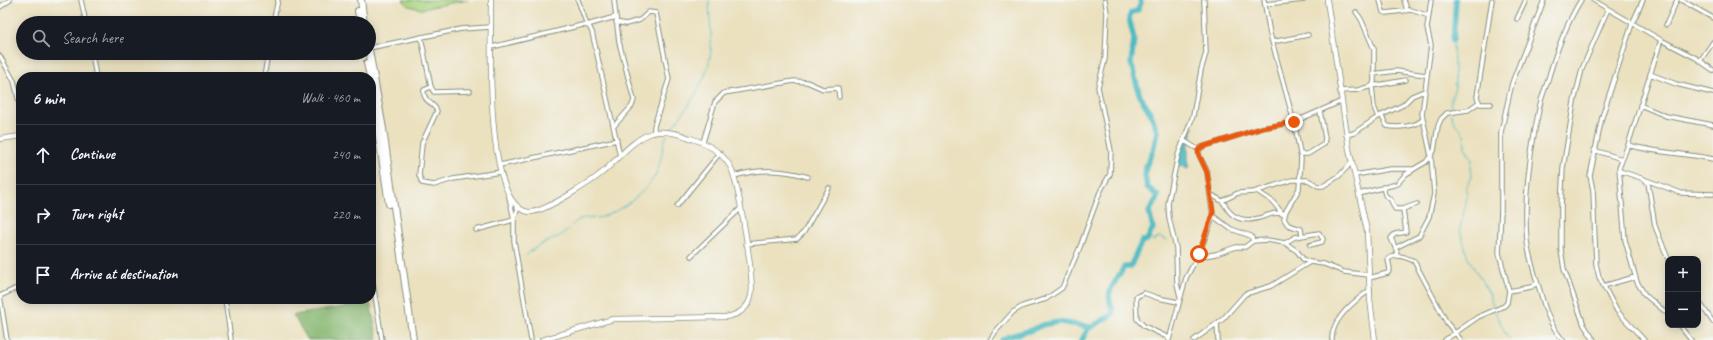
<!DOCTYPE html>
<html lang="en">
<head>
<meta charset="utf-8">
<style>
	body { margin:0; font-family:Caveat,sans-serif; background:#20242c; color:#f1f3f6 }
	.controls { position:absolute; right:12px; bottom:12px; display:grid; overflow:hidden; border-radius:8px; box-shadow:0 2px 10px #0003 }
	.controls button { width:36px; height:36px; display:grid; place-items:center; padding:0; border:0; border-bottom:1px solid #363941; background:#171b24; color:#f1f3f6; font:20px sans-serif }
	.stop { position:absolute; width:12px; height:12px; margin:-9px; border:3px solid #ea580c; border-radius:50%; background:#fff }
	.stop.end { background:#ea580c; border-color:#fff; box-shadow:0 1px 4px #0008 }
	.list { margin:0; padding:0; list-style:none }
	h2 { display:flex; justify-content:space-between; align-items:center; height:52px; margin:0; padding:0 16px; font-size:17px }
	h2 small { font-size:13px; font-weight:400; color:#9ea1a6 }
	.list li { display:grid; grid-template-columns:26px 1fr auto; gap:12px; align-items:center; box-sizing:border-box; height:60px; padding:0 16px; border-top:1px solid #363941 }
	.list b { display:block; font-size:15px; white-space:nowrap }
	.list em { font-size:13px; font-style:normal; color:#9ea1a6 }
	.icon { flex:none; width:22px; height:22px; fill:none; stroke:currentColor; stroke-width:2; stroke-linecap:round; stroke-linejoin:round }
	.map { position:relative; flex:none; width:1713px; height:340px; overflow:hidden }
	.search { position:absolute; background:#171b24; box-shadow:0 2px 10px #0003; left:16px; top:16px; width:360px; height:44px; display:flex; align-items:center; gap:10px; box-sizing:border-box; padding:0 14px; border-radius:22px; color:#9ea1a6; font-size:15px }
	.panel { position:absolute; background:#171b24; box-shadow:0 2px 10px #0003; left:16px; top:72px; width:360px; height:232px; border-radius:16px }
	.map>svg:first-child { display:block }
</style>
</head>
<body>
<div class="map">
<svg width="1713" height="340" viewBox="0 0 1713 340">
	<rect width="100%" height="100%" fill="#f6f6f2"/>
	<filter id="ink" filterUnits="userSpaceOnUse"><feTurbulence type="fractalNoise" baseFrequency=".025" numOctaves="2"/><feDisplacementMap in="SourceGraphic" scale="8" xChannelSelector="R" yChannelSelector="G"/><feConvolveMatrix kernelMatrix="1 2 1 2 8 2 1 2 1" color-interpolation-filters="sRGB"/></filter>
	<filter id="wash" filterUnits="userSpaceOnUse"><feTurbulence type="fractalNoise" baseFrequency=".012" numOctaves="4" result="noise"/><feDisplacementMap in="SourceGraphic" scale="16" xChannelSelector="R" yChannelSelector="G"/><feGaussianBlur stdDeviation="0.9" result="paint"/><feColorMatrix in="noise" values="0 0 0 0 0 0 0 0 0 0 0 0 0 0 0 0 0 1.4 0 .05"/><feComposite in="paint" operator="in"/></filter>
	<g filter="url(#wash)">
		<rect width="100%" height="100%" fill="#ebe1bf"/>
		<path fill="#aad683" stroke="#648a5c" d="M403,0H468L421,9L409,6Z"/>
		<path fill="#87b771" stroke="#537a52" d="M370,303L378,340H308L293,315Z"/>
		<path fill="#4dbbc2" stroke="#367c7b" d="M1193,127L1191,140L1188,146V169L1178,165C1179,153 1186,137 1193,127Z"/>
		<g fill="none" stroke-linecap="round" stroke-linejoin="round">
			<path stroke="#4dbbc2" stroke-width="1" d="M1450,111L1451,99L1455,88L1453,40
				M1451,114L1454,122L1464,134L1465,147L1472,159L1471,167L1472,176L1466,188L1467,198L1460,229L1468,258L1489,293L1494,308
				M669,131C687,109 709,80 711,49C712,33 709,17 709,0
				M1149,237L1153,241L1159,237L1167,240
				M526,256C535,245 546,243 558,237C567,233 571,223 581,219C588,216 596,219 602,217C622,210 644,194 655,176C662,163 661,148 667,135
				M1495,311L1506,335L1511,340"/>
			<path stroke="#4dbbc2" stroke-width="5.5" d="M1453,40L1456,0
				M1002,340L1007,337L1032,330L1042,325L1059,322L1091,327
				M1082,340L1088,329L1113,314C1113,306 1107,300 1110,292C1112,284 1120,275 1124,267H1130L1142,241L1147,240L1153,228L1149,212L1158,196L1147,187L1145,177L1146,166L1153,151L1157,131L1151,114L1140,96L1131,63L1134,39L1129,18L1131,13L1138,10L1141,3L1140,0"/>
		</g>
	</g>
	<g filter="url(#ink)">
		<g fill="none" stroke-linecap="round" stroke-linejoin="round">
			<g stroke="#858f7a" stroke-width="5.5">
				<path id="street" d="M81,0L86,23
					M578,0L587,25L615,17
					M1264,0L1270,34L1295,126L1301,159L1299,189L1286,211L1284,219L1288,225L1301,229L1302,235
					M1380,0L1383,12L1386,13L1411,10L1429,16
					M1404,0L1407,10
					M1593,0L1661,40L1696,58L1713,70
					M1643,0L1632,24L1602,117L1590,176L1593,190L1596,264L1599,277L1617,311L1644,340
					M1681,0L1713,18
					M1265,4L1304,0
					M0,7L10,0
					M1517,19L1526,0
					M616,22L626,24L640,20L649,12L656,13L669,79L654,126V133
					M273,23L278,0
					M1666,25L1677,0
					M421,37L431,87L434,92L470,91
					M1661,40L1628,145L1619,168L1625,240L1637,282L1645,295L1668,314
					M1272,42L1308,35
					M492,47L582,25L589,26L592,32L620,156
					M369,48L461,29L491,27
					M92,53L96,77
					M0,56L14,81L21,110
					M1700,61L1713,42
					M1373,74L1396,71L1426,75
					M1650,74L1676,84L1713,93
					M264,77L268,53
					M431,87L424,90C422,101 434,103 437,111L422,143L419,175L422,183L434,185L453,179L501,172
					M1340,91L1358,90L1372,86L1374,82V49L1361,19L1356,12
					M1491,104H1480L1477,97L1492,0
					M1640,105L1666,116L1713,125
					M1381,115L1387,126C1397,128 1417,127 1423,119
					M1378,117L1374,107L1372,86L1406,80
					M614,126L632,106L634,100L619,42L614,0
					M1346,135L1354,133L1378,117L1403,105L1412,96L1424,91
					M1183,140L1199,150
					M703,142L715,102L724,93L794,81L807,82L823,89L838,88L839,97
					M1628,145C1656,153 1685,153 1713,159
					M1594,150L1622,159
					M1301,154H1308L1324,144L1325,138L1320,111
					M500,165L617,140
					M1620,171L1644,179L1648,183L1655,226L1668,259
					M1355,175L1390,169H1414L1426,162L1434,151L1438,126L1441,119L1447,113L1468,110L1478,103
					M734,176C760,169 782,169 808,177
					M1646,180L1681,193L1713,194
					M1383,187L1385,195L1391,200L1395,209H1403L1417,204
					M1257,191L1272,201L1283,214
					M1210,194L1222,201L1238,193L1254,192L1292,180H1308L1318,186H1323L1339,176L1351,163
					M1359,194L1397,184L1406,174L1413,170
					M509,197L514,219V241L531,340
					M1222,201C1226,205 1228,212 1233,215C1252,229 1273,207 1284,215
					M677,206L720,153
					M1213,216L1231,229L1251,236L1253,241
					M476,230L510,221L514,219L518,208
					M1285,243L1295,237L1319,233L1323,239L1322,242L1310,245
					M746,244L797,239L804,232L829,188
					M1395,248L1419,236L1429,217L1434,194L1431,156L1422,114L1431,45L1427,28L1431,0
					M1396,255L1397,252L1391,238L1395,234L1406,232L1403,209
					M691,256L740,209
					M1197,257L1216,254L1236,247H1245L1253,241L1267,240L1285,243L1297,251L1303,259L1310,262
					M371,270L382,340
					M1369,278L1388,273L1390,269L1388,259C1396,253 1405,257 1414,261L1447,323L1461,340
					M1603,286L1635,277
					M1509,291L1531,287L1537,283
					M0,296L7,340
					M0,296L21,286
					M1180,296L1177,284L1176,248L1169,218L1168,203L1178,155L1193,116L1201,70L1206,53L1204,0
					M225,299L231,340
					M1698,300L1713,322
					M1217,324L1218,340
					M1679,325L1691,340
					M1168,339L1169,338L1144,326L1137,319L1136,297L1144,293L1158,298L1178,302
					M990,340L996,331L1013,312L1023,306L1046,299L1062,288L1080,247L1100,192L1110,174L1111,151L1098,87L1105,59L1107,13L1105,0
					M1169,340L1186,278L1199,254L1213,217L1207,171L1199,155V150L1202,147L1262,128L1294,122L1342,101
					M1194,340L1223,319L1245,294L1271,286L1310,262L1324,264L1344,272L1369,275
					M1332,340C1331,319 1354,301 1370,290
					M1445,340L1478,317L1504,306L1507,303L1509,291L1499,253L1501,210V132L1512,83L1544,0
					M1563,340C1550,326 1545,309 1540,291C1535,275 1529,257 1527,241C1523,200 1531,145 1540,105C1542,95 1547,85 1549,76C1557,49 1566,24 1581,0
					M1594,340L1584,325L1564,269L1561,250V207L1563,168L1574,102L1582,69L1608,9"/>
			</g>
			<g stroke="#858f7a" stroke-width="6">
				<path id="secondary" d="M491,0C491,44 486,178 517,206C521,210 526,212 531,212C546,211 591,182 603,172C618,159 633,139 652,133C663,130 679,134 690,138C706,143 721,151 730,166C738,179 755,282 751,296C748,309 738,315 726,317L613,319L542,340
					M1327,0L1349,149L1367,231L1370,299L1375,340
					M0,139L21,136"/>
			</g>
			<g stroke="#858f7a" stroke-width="8">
				<path id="highway" d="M361,0L364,23
					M358,11L360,23
					M369,50L383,129L413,340
					M367,63L370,77
					M371,85L389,204"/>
			</g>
			<use href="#street" stroke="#fff" stroke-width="3.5"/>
			<use href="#secondary" stroke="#fff" stroke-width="4.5"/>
			<use href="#highway" stroke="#fff" stroke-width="6"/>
		</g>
	</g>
	<g fill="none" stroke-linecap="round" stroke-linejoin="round" filter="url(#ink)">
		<path stroke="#ea580c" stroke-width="5" d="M1199,254L1213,212L1207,172L1199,155L1198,150L1202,147L1262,128L1294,122"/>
	</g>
</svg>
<div class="controls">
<button>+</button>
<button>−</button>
</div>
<div class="stop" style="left:1199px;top:254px"></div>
<div class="stop end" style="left:1294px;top:122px"></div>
<div class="search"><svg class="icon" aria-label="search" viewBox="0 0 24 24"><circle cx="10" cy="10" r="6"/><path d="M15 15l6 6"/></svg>Search here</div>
<section class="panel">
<h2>6 min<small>Walk · 460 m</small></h2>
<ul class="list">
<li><svg class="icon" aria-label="ahead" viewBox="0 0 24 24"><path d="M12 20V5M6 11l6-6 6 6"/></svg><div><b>Continue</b></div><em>240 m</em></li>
<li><svg class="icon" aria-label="right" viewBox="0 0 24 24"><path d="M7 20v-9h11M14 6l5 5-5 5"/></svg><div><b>Turn right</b></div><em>220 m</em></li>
<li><svg class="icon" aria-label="arrive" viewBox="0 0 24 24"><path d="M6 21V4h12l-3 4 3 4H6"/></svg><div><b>Arrive at destination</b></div></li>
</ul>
</section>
</div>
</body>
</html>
